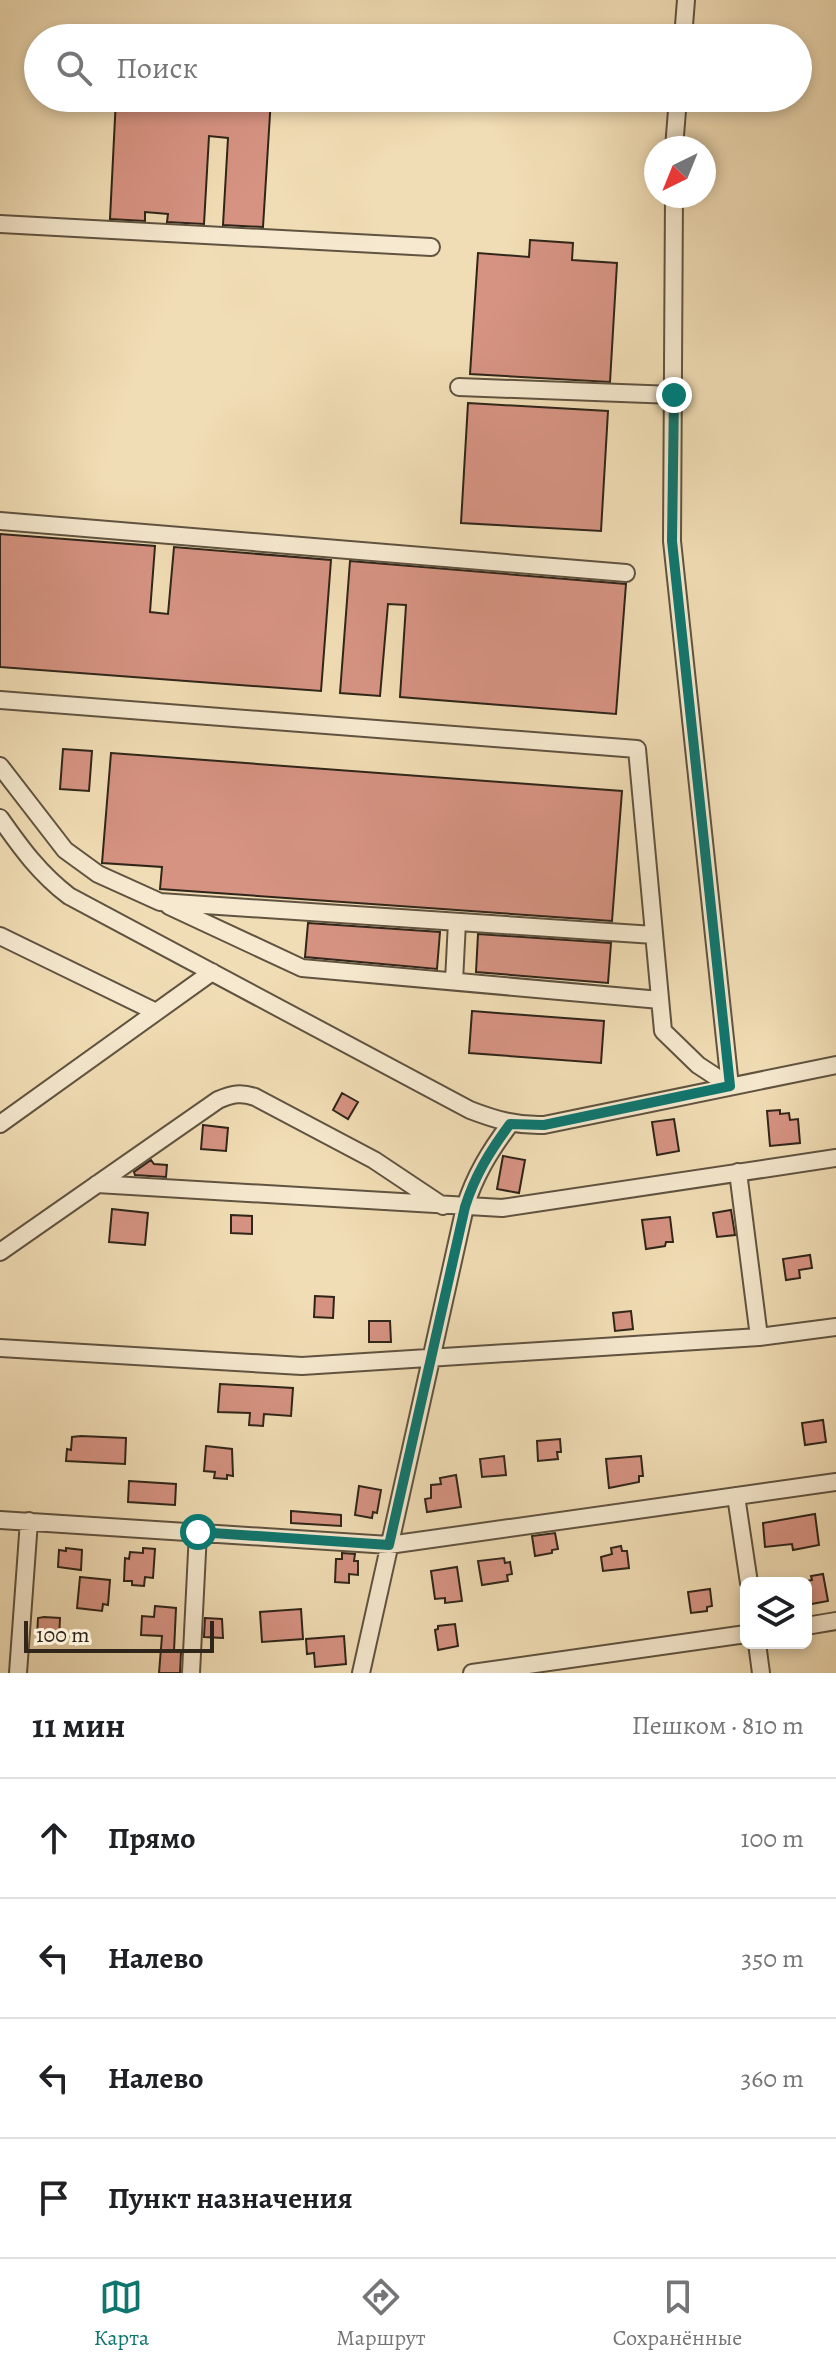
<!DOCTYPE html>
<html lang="ru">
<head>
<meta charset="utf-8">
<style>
	body { margin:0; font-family:Alegreya,serif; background:#f2f2f2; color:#202124 }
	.controls { position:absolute; right:24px; bottom:24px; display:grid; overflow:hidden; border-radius:12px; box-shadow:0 4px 12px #0003 }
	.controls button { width:72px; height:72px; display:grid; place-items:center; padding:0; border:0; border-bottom:2px solid #e0e0e0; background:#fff; color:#202124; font:40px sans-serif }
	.compass { position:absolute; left:644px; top:136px; width:72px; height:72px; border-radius:50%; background:#fff; box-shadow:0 4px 12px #0003; rotate:223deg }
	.scale { position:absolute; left:24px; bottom:20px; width:190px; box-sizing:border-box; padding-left:8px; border:4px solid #2f2519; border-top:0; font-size:22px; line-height:28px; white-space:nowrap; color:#2f2519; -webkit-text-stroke:6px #f6e9cf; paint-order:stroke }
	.stop { position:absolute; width:24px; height:24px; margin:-18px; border:6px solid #0f766e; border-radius:50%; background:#fff }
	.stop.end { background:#0f766e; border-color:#fff; box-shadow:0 2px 8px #0008 }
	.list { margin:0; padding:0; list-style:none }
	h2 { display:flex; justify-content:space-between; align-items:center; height:104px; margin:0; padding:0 32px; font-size:34px }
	h2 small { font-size:26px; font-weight:400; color:#757577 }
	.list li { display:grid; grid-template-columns:52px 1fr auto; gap:24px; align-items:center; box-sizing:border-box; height:120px; padding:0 32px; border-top:2px solid #e0e0e0 }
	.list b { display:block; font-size:30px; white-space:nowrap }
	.list em { font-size:26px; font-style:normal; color:#757577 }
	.icon { flex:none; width:44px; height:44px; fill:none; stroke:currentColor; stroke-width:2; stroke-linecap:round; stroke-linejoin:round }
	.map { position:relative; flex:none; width:836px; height:1673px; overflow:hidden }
	.search { position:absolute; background:#fff; box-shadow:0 4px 12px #0003; left:24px; right:24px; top:24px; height:88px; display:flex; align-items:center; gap:20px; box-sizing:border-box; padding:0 28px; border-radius:44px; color:#757577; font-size:30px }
	.sheet { height:584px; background:#fff }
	nav { display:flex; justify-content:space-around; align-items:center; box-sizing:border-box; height:112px; border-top:2px solid #e0e0e0; background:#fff; font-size:22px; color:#757577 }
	nav a { display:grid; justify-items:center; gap:4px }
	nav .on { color:#0f766e }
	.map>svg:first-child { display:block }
</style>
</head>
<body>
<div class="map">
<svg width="836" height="1673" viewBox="0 0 836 1673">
	<rect width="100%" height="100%" fill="#f1ddb5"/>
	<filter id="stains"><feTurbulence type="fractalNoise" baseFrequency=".0025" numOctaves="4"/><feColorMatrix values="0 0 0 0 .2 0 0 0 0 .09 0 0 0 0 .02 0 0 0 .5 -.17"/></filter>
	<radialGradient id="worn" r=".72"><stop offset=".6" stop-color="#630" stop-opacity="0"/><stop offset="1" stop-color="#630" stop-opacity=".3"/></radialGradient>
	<path fill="#d69382" stroke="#2f2519" stroke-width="2" d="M120,27L176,30V38H120Z
		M116,98H271L263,227L223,225L228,138L209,136L204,224L167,222L168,214L145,212V221L110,219Z
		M530,240L573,243L572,260L617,263L610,382L470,374L478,253L529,257Z
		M468,403L608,411L601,531L461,523Z
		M0,534L155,546L150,612L168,614L174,547L331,560L321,691L0,667Z
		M350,561L626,584L616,714L400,697L406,605L388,604L380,696L340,693Z
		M63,749L92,751L89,791L60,789Z
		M111,753L622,791L612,921L160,889L162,867L102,863Z
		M308,923L440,932L437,969L305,957Z
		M478,934L611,943L608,983L476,972Z
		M472,1011L604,1021L601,1063L469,1053Z
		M342,1093L358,1102L348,1119L333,1110Z
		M780,1110V1114L789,1113L790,1120L798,1119L800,1143L770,1146L767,1111Z
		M674,1119L679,1151L657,1155L652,1122Z
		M203,1125L228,1128L226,1151L201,1149Z
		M503,1156L525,1160L519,1193L497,1189Z
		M151,1160L154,1164L167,1165L166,1177L135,1175L134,1172Z
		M112,1209L148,1213L145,1245L109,1242Z
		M731,1210L735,1235L717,1237L713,1213Z
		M231,1215L252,1216V1234L231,1233Z
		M670,1217L673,1242H666L665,1246L646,1249L642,1220Z
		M810,1255L812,1268L799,1270L800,1278L786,1280L783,1259Z
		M315,1296L334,1297L333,1318L314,1317Z
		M631,1311L633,1329L615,1331L613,1313Z
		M369,1321H390L391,1342H369Z
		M220,1384L293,1388L291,1416L264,1414L263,1426L249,1425L250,1413L218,1412Z
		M823,1420L826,1442L805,1445L802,1423Z
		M81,1436L126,1438L125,1464L66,1461L67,1449L71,1450L72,1437Z
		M560,1439L561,1452H557L558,1459L538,1461L537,1441Z
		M206,1446L232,1449L233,1476L227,1475V1479L214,1478L215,1472L204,1471Z
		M504,1456L506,1475L482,1477L480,1459Z
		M641,1456L643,1476H639V1482L609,1488L606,1459Z
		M456,1475L461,1507L427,1512L425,1499L431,1498V1485L441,1484L440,1478Z
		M129,1481L176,1484L175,1505L128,1502Z
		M359,1486L381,1490L377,1513L373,1512L372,1518L355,1515Z
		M291,1511L341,1515V1526L291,1523Z
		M815,1514L819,1545L793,1550L792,1544L765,1547L763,1523Z
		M555,1533L558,1549L552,1550V1553L535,1556L532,1536Z
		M621,1546L622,1551H627L629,1568L603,1571L601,1557L612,1554L611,1548Z
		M66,1548L82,1550L81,1570L58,1567L59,1550L66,1551Z
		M143,1548L155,1549L153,1578L145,1577L144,1586L132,1585V1581H124L125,1558L129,1559L130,1552L143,1553Z
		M342,1553L355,1554L354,1561H358V1575L349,1574V1583L335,1582L336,1559H342Z
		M504,1558L505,1563L510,1562L512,1574L507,1575L508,1581L482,1585L478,1561Z
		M457,1567L462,1601L445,1603V1598L435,1599L431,1571Z
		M823,1574L828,1601L806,1605V1581L812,1580L811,1576Z
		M80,1577L110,1580L108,1605L103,1604L102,1611L77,1608Z
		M710,1589L712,1606L707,1607V1611L691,1613L688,1592Z
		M155,1606L176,1608L174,1651L181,1652L180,1673H159L162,1636L141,1635L142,1616L154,1617Z
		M301,1609L303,1639L262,1642L260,1612Z
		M44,1617L60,1618L59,1639L37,1637L38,1618Z
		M205,1618L222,1619L223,1638L204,1637Z
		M455,1624L458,1646L438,1650L435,1630L438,1629V1626Z
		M344,1636L346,1664L315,1667L314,1653L307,1654L306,1639Z"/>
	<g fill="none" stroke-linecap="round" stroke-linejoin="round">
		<g stroke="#605340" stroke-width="20">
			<path id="minor" d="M683,38L686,0
				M674,148L678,98
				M674,196L672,541L730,1086
				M0,224L431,247
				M459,387L674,395
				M0,521L626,573
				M0,700L637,749L663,1031L698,1065L730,1086
				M0,766L65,850L98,874L160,902L654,935
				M0,818C21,848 40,874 69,896L470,1110C496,1120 517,1126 544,1125L836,1065
				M169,906L302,968L660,1000
				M0,936L156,1012
				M454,981L457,922
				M0,1124L212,972
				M738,1172L759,1337
				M97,1184L502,1208L836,1158
				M0,1252L218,1100C232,1094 241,1092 255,1097L374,1160L443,1206
				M0,1348L302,1366L759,1337L836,1327
				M736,1496L749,1583
				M0,1520L389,1545L836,1482
				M806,1626L836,1621
				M757,1643L761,1673
				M18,1673L29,1521
				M191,1673L198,1532
				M361,1673L465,1207C475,1175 490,1151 510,1124
				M472,1673L746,1634"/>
		</g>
		<use href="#minor" stroke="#f6e9cf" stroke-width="16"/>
	</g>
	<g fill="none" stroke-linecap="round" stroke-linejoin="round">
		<path stroke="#0f766e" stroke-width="10" d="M198,1532L389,1545L465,1207C475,1175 490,1151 510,1124L544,1125L730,1086L672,541L674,395"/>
	</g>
	<rect width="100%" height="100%" filter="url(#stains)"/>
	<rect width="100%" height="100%" fill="url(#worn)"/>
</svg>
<div class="controls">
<button><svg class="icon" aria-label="layers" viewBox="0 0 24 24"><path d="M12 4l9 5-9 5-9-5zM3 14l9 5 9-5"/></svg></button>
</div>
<svg class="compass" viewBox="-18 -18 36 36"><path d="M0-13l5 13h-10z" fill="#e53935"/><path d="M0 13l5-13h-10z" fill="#757577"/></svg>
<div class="scale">100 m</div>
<div class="stop" style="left:198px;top:1532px"></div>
<div class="stop end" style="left:674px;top:395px"></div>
<div class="search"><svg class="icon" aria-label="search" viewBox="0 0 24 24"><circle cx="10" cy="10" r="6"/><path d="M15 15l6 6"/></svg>Поиск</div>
</div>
<section class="sheet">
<h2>11 мин<small>Пешком · 810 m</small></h2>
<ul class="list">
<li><svg class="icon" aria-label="ahead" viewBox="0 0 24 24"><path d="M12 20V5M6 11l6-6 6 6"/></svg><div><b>Прямо</b></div><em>100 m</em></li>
<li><svg class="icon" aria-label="left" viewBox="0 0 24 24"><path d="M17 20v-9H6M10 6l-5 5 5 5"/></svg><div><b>Налево</b></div><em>350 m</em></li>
<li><svg class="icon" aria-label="left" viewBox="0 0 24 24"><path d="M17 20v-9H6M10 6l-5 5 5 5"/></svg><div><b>Налево</b></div><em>360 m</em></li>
<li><svg class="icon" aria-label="arrive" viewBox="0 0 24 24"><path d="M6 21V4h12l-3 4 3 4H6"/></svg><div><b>Пункт назначения</b></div></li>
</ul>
</section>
<nav>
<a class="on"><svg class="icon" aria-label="map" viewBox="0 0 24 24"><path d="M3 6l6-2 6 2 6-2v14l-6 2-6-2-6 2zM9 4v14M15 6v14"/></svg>Карта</a>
<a><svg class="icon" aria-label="directions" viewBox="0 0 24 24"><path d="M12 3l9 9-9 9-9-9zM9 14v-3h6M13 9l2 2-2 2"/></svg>Маршрут</a>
<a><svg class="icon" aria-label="saved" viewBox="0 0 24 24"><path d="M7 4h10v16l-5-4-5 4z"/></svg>Сохранённые</a>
</nav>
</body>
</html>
